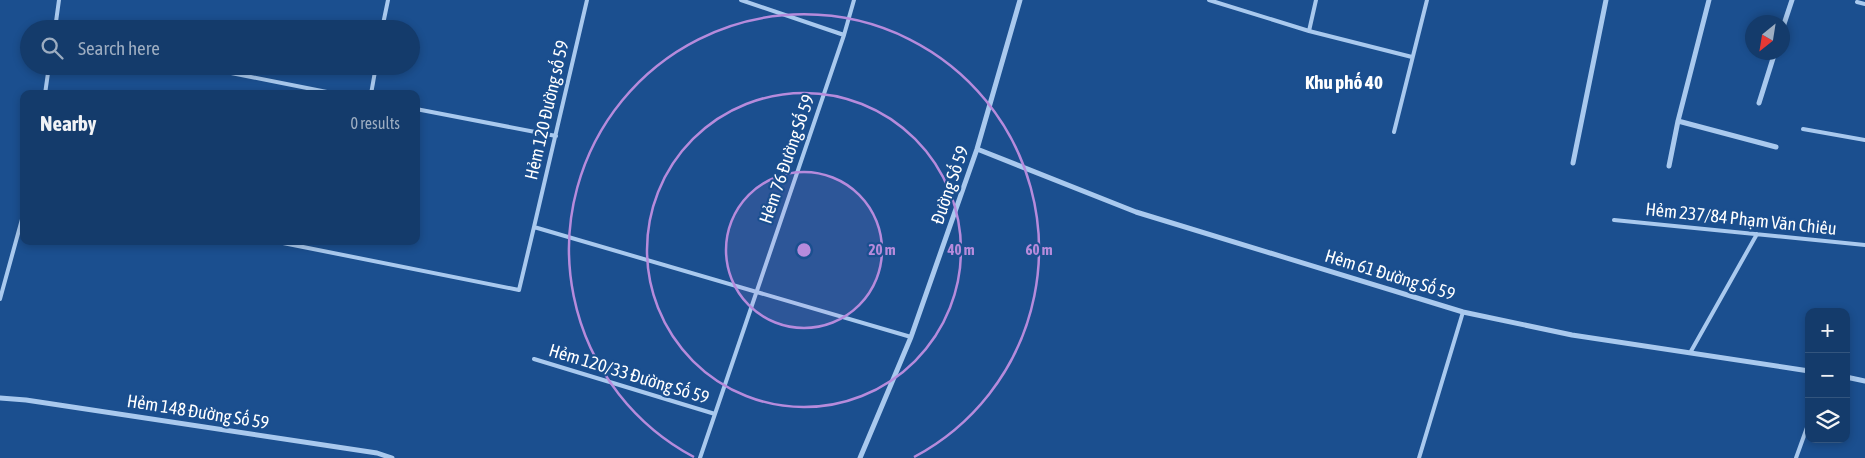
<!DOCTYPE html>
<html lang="en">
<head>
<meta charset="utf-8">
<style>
	body { margin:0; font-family:"Asap Condensed",sans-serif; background:#214673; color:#f1f3f6 }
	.controls { position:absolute; right:15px; bottom:15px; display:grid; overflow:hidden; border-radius:10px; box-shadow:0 2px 8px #0003 }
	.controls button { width:45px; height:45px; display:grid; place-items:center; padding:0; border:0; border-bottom:1px solid #33557e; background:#143b6b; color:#f1f3f6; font:25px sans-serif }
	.compass { position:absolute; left:1745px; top:15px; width:45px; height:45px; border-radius:50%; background:#143b6b; box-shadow:0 2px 8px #0003; rotate:210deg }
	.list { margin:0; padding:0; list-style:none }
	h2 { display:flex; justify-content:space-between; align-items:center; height:65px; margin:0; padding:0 20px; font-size:21px }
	h2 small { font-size:16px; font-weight:400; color:#9dadc1 }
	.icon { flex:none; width:28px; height:28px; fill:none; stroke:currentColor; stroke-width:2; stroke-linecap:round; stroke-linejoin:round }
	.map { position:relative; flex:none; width:1865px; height:458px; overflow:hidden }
	.search { position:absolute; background:#143b6b; box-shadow:0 2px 8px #0003; left:20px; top:20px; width:400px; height:55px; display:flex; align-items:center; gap:12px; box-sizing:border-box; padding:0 18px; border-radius:28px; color:#9dadc1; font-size:19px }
	.panel { position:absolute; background:#143b6b; box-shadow:0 2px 8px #0003; left:20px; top:90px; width:400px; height:155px; border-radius:10px }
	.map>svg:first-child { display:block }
</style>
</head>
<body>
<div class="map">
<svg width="1865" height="458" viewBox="0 0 1865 458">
	<rect width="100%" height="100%" fill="#1b4f8f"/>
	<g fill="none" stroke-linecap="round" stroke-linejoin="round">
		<path stroke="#a9c9ee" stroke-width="4" d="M741,0L844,35
			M1209,0L1309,31L1412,57
			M1857,2L1865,4
			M55,29L59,0
			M382,29L388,0
			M1309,31L1316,0
			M196,66L337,94
			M45,94L49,66
			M371,94L376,66
			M416,109L556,136
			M1803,129L1865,140
			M1394,132L1427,0
			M1614,220L1865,245
			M534,227L587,0
			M273,241L519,290L534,227L911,337
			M0,299L24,212
			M1690,353L1757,234
			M534,359L715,414
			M700,458L844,35L854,0
			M1419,458L1463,312
			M1796,458L1809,422"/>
		<path stroke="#a9c9ee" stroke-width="5" d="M1782,30L1792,0
			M1759,103L1775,52
			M1678,121L1776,147
			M977,149L1136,212L1463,312L1572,335L1809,371
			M1573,163L1606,0
			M1669,166L1678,121L1709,0
			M1846,377L1865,381
			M0,398L26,400L377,453L392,458
			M860,458L911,337L977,149L1020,0"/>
	</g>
	<circle cx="804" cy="250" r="78" fill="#b68bdc" fill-opacity=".12"/>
	<g fill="none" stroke="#b68bdc" stroke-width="2.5">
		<circle cx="804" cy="250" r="78"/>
		<circle cx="804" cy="250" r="157"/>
		<path d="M694 457A235 235 0 1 1 914 457"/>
	</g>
	<g text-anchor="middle" stroke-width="4.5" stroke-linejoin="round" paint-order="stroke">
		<g font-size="18" fill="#fff" stroke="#1b4f8f">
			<text transform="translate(547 110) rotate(-77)" y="6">Hẻm 120 Đường số 59</text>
			<text transform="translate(787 159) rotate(-71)" y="6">Hẻm 76 Đường Số 59</text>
			<text transform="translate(950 185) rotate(-71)" y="6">Đường Số 59</text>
			<text transform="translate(1741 219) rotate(6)" y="6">Hẻm 237/84 Phạm Văn Chiêu</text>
			<text transform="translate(1390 275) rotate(17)" y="6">Hẻm 61 Đường Số 59</text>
			<text transform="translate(629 374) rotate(17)" y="6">Hẻm 120/33 Đường Số 59</text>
			<text transform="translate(198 412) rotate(9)" y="6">Hẻm 148 Đường Số 59</text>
		</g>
		<g font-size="19" font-weight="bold" fill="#fff" stroke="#1b4f8f">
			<text x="1344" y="89">Khu phố 40</text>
		</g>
	</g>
	<circle cx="804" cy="250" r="8" fill="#b68bdc" stroke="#1b4f8f" stroke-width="2.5"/>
	<g font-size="15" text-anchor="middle" font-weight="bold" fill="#b68bdc" stroke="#1b4f8f" stroke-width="4.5" stroke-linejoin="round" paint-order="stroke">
		<text x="882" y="255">20 m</text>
		<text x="961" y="255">40 m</text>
		<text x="1039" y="255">60 m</text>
	</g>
</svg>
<div class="controls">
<button>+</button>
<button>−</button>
<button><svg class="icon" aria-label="layers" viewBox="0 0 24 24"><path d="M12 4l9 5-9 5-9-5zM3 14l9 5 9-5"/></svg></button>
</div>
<svg class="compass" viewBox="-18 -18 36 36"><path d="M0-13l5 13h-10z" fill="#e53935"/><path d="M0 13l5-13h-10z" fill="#9dadc1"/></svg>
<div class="search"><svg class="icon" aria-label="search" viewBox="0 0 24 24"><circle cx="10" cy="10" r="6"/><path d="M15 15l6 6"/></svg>Search here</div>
<section class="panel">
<h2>Nearby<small>0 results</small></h2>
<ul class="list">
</ul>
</section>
</div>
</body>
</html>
